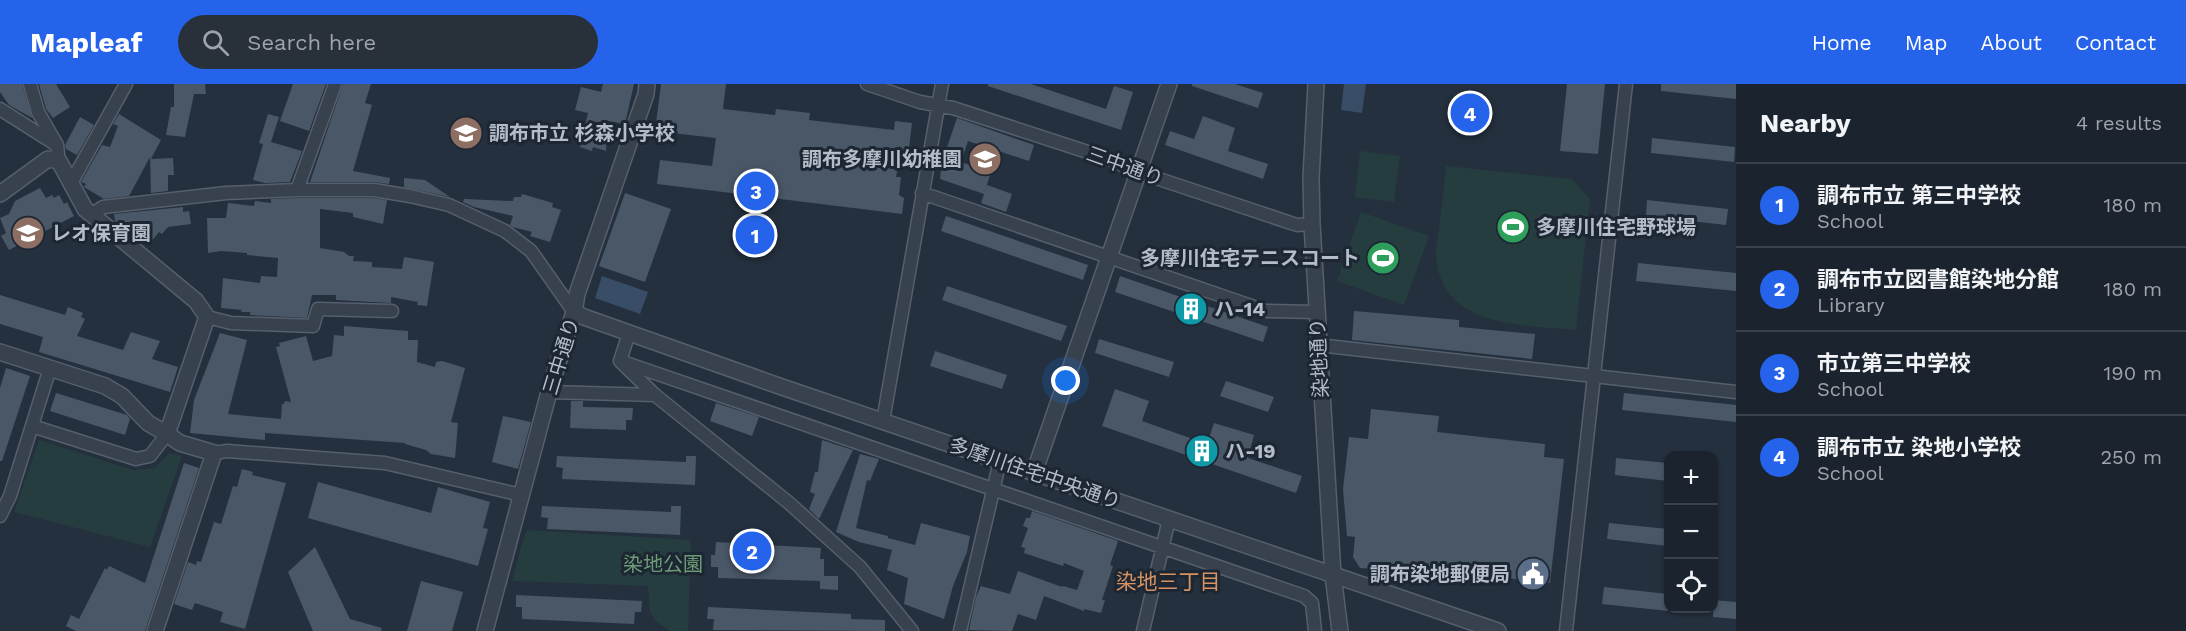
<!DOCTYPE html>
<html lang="en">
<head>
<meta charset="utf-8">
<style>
	body { margin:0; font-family:"Work Sans","Noto Sans JP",sans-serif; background:#28303a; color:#f1f3f6 }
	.controls { position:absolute; right:18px; bottom:18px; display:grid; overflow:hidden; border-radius:12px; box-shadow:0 2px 4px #0004 }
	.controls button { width:54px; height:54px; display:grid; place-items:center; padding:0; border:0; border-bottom:2px solid #39414a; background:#1b242e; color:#f1f3f6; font:30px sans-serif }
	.you { position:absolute; left:1066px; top:297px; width:21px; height:21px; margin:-15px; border:4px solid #fff; border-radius:50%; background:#1a73e8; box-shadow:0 0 0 9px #1a73e833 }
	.badge { display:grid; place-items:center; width:39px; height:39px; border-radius:50%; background:#2563eb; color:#fff; font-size:20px; font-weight:700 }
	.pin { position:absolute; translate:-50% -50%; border:3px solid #fff; box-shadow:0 2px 6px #0006 }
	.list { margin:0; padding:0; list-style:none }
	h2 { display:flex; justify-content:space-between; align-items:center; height:78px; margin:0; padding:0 24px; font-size:26px }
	h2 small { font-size:20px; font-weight:400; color:#a0a4aa }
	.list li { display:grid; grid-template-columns:39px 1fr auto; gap:18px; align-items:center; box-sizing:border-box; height:84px; padding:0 24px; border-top:2px solid #39414a }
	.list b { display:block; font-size:22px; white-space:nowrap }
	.list p { margin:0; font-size:20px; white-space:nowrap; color:#a0a4aa }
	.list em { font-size:20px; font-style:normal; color:#a0a4aa }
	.icon { flex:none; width:33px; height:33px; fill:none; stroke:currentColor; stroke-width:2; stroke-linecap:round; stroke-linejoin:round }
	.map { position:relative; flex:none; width:1736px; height:547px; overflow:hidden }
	header { display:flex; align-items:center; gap:36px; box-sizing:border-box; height:84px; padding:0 30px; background:#2563eb; color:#fff }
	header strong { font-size:28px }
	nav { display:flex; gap:33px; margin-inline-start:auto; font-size:21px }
	.search { width:420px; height:54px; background:#28303a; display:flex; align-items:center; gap:15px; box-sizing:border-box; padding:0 21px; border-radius:33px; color:#a0a4aa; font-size:22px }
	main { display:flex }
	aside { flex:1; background:#1b242e }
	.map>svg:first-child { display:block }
</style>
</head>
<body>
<header>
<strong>Mapleaf</strong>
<div class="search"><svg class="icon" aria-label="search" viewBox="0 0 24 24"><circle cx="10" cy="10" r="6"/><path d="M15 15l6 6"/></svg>Search here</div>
<nav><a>Home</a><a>Map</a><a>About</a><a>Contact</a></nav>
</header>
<main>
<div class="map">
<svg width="1736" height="547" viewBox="0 0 1736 547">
	<rect width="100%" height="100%" fill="#24303e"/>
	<path fill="#263d3f" d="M1360,67L1400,72L1394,118L1355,113Z
		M1446,82L1572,95L1590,115L1576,246C1523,241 1442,244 1436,173C1435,165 1438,155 1439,146C1441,125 1444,103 1446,82Z
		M1361,128L1429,152L1404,221L1337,197Z
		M39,356L133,386L155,384L169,369L182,372L150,463L14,428Z
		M527,446L691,456L688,547H669L654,535L650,527L648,502L512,497L523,456Z"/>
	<path fill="#394d67" d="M1344,0H1366L1362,29L1341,26Z
		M602,192L648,208L640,230L595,214Z"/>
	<path fill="#4a5767" d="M0,0H22L32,34L9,21L0,8Z
		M39,0H56L70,23L53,34L46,25Z
		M174,0H205L206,10H194L185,53L166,51L171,23H174Z
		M293,0H326L309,47L280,37Z
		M343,0H371L365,19L372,21L353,87L390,94L389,100L374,98H310Z
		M603,0H634L625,40L608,37L606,67L593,63L592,67L580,63L588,29L575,26L581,3L601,8Z
		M661,0H726L723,25L775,31L776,25L810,29L809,36L894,46L895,37L912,39L908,72L900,71L896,93H901L899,111L904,114L902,130L657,100L660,76L712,82L716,54L655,47Z
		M988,0H1031L1106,25L1114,2L1133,8L1121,46L988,2Z
		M1192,0H1235L1263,9L1258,24L1192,2Z
		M1567,0H1605L1598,70L1560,67Z
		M1661,0H1736V15L1661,7Z
		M119,30L161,56L151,75L173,74L174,91H168V107L151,109L150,73L129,112L104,115L84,103L86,100L81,98L102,61L110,63L118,42L113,40Z
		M268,30L279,33L271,58L302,67L290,98L265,99L253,96L263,60L259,59Z
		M1203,32L1235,44L1228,67L1268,80L1263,95L1165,61L1170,47L1194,55Z
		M80,33L94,41L77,71L66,65L65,61Z
		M957,34L1034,61L1029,77L968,57L961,78L991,88L984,110L940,95L942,78Z
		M1652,54L1735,63L1734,78L1651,69Z
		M404,94L425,96L450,113L404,103Z
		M987,101L1012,110L1006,128L981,119Z
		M40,104L46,114L52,111L54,114L59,111L64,120L67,118L74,132L9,166L1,152L6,149L0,134L9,130L15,117Z
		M625,109L671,125L645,198L599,182Z
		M522,110L553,119L552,123L561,126L550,158L530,152L532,148L513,143L510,141L513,132L474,123L463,118L464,115L513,117L514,113H521Z
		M297,114H373L387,116L383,140L353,133V129L320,125V164L344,168L349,172H354L353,177L372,178V183L402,185L404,173L434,178L427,222L417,221L418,218L391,213V219L336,216V211H312L307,234L250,231V228H241L242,226L221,224L223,194L260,199L261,192L277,193L278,174L247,171V169L221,167L208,169L207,134H226L228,119L254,122L255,117L271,119V115Z
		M1647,116L1728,125L1726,141L1646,132Z
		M183,123V128L189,127L191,140L168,143L162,150L159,148L150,159L139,149L137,150L131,145L129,148L120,141L115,137L114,130Z
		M946,132L1088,181L1083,196L941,147Z
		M1638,179L1736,189V207L1636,197Z
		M1120,192L1268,243L1263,258L1115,208Z
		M947,202L1067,242L1061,257L942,216Z
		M0,211L65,231L68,223L83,229L81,233L85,235L77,252L123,266L131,248L160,257L152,275L178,283L170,308L39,268L43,253L0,240Z
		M1354,227L1459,236V243L1535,250L1532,275L1352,256Z
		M344,242L408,247V256H418L417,278L435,283L436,278L442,277L465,284L451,338L458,339L455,374L431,370L426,366L405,360V359L265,349V356L190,349L194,316L220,249L247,256L228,330L281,335L282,320H284L285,317L291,318L276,263L280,262L279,259L306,252L313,277L332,272L334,251L344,252Z
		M1099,255L1174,278L1169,293L1095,269Z
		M935,267L1007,291L1002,305L930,282Z
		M6,284L30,292L2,377H0V304Z
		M1226,297L1274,313L1268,328L1220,312Z
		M1115,305L1149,317L1142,337L1207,360L1214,339L1254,351L1248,374L1302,392L1296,409L1102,342Z
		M56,309L127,331L130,335L125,351L50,327Z
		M1624,309L1736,321V338L1622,326Z
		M571,317H583V323L633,324L632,336H626V346L570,344Z
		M716,319L759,333L752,352L710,337Z
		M1371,325L1439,332L1437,348L1545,360L1544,373L1564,375L1550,499L1416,484L1415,488L1360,484L1353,473L1355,453L1347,452L1343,405L1349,353L1368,355Z
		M503,332L531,338L518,385L492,378Z
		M822,356L853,366L819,435L809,425L815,410L810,408L815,388H818Z
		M860,370L879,375L870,397L867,396L856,444L888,452V454L915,461L921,439L970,452L967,468L953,502L944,535L904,520L908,494L887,486L892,466L859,458L836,448Z
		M557,372L686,378V372H696L695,401L562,395L563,384L556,383Z
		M1616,374L1668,379V397L1615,391Z
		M184,379L199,384L145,547H76L66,542L71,531L79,535L105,484L107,486L109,482L145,499Z
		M242,385L253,388L252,391L286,399L245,545L220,538L223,528L195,519L192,526L174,520L188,478L196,481L197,477L201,478L214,438L221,440L233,402L237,403Z
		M318,398L431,429L438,403L490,418L483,444L488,445L478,482L308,434Z
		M542,422L671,428V422H681L680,451L547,445L548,434L541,433Z
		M1032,427L1118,457L1110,481L1113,482L1102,516H1105L1101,529L1084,525V527L1044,512L1036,536L1018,530L1012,547L969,546L976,513L981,502L1010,510L1018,487L1062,503L1063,502L1077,506L1084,487L1064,479L1063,482L1024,469L1025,464L1021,463L1028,444L1023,442L1026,434H1030Z
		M1609,439L1668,445V462L1607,455Z
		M716,458L821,464L820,475H824V492H838V506L820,505V497L718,494V483H711V471H715Z
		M315,463L350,535L382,544L381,547H313L288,488Z
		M421,497L463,508L452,547H407Z
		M1604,503L1668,510V527L1602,520Z
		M516,511L642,517L641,528H635L634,540L522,535V523H516Z
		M1713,516L1736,518V535L1713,533Z
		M708,523L851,530V535L885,536V547L713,546L714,535H707Z"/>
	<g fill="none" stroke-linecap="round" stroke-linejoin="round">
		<g stroke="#565f6c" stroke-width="15">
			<path id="minor" d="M30,0L38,28L57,61L58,69L54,75
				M867,0L920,18L953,24L1109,75L1138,88L1297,141L1312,140
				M0,25L55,60
				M71,99L126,0
				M297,106L335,0
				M922,109L1266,227L1316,228
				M91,131L103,123L226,109L297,106H374L410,112L449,121L505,147L531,167L574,228
				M207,233L231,239L313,242L318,225L392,227
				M629,249L620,277L655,311L789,419L860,483L912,547
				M1318,261L1736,308
				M620,277L1304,512L1312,519L1315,547
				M549,308L655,311
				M883,337L942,0
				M32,342L136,375L150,372L167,350
				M214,369L227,367L385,379L521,411
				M0,432L10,412L50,284
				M960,547L1000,377
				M1143,547L1169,435
				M1566,547L1626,0"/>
		</g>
		<g stroke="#565f6c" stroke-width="18">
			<path id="tertiary" d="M1316,0L1311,94L1312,140L1333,491L1340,547
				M0,110L48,75L59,77L85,125L196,217L207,233L167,350L180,359L214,369L155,547
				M574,228L584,233L782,303L1498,547
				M0,268L105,302L122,312L148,339L167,350
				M1034,389L1169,0
				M485,547L549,308L574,228L577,210L646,10L647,0"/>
		</g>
		<use href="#minor" stroke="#38414e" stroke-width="12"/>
		<use href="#tertiary" stroke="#38414e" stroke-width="15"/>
	</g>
	<defs>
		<g id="school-disc" transform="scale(1.725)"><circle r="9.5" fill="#8d6e63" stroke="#1d2633"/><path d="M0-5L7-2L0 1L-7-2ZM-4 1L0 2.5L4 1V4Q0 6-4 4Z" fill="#fff"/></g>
		<g id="stadium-disc" transform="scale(1.725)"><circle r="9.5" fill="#2e9e5b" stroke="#1d2633"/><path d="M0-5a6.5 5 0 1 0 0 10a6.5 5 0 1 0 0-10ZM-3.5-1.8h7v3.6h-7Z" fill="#fff"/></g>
		<g id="building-disc" transform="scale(1.725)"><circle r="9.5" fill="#0f9aa8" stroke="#1d2633"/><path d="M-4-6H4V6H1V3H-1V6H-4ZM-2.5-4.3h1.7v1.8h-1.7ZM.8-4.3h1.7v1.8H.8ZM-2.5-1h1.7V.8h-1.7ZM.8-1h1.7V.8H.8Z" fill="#fff"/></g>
		<g id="civic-disc" transform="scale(1.725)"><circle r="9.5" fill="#5c6f8a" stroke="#1d2633"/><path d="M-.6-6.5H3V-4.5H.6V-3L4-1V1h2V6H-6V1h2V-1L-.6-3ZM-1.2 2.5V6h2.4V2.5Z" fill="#fff"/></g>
	</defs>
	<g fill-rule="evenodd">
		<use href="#school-disc" x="466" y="49"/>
		<use href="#school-disc" x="985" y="75"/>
		<use href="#stadium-disc" x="1513" y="143"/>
		<use href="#school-disc" x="28" y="149"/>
		<use href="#stadium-disc" x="1383" y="174"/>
		<use href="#building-disc" x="1191" y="225"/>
		<use href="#building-disc" x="1202" y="367"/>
		<use href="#civic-disc" x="1533" y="490"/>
	</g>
	<g text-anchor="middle" stroke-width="6" stroke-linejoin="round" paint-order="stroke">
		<g font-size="20" font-weight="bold" fill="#b4bcc9" stroke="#1d2633" text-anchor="start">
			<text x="489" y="56">調布市立 杉森小学校</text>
			<text x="962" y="82" text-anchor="end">調布多摩川幼稚園</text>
			<text x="1536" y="150">多摩川住宅野球場</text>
			<text x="51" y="156">レオ保育園</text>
			<text x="1360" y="181" text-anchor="end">多摩川住宅テニスコート</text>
			<text x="1214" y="232">ハ-14</text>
			<text x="1225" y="374">ハ-19</text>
			<text x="1510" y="497" text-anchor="end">調布染地郵便局</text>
		</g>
		<g font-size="20" fill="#b4bcc9" stroke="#1d2633">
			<text transform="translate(1125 82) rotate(20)" y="7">三中通り</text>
			<text transform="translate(561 272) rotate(-73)" y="7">三中通り</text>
			<text transform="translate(1319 274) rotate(-93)" y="7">染地通り</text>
			<text transform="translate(1035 389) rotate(19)" y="7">多摩川住宅中央通り</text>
		</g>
		<g font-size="20" fill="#6b9a75" stroke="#1d2633">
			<text x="663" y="487">染地公園</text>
		</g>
		<g font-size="21" fill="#d69262" stroke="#1d2633">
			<text x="1168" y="505">染地三丁目</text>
		</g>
	</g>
</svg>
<div class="controls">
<button>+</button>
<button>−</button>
<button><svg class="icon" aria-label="locate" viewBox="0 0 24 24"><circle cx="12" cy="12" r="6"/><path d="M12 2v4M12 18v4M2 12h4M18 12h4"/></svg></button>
</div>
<div class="you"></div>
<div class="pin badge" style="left:755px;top:151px">1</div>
<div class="pin badge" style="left:752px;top:467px">2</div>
<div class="pin badge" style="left:756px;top:107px">3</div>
<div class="pin badge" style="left:1470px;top:29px">4</div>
</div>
<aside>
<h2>Nearby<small>4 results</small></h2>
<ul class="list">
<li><span class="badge">1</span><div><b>調布市立 第三中学校</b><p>School</p></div><em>180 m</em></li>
<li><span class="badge">2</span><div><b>調布市立図書館染地分館</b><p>Library</p></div><em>180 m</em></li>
<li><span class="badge">3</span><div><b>市立第三中学校</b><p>School</p></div><em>190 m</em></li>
<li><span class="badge">4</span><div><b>調布市立 染地小学校</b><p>School</p></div><em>250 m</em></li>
</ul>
</aside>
</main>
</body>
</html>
